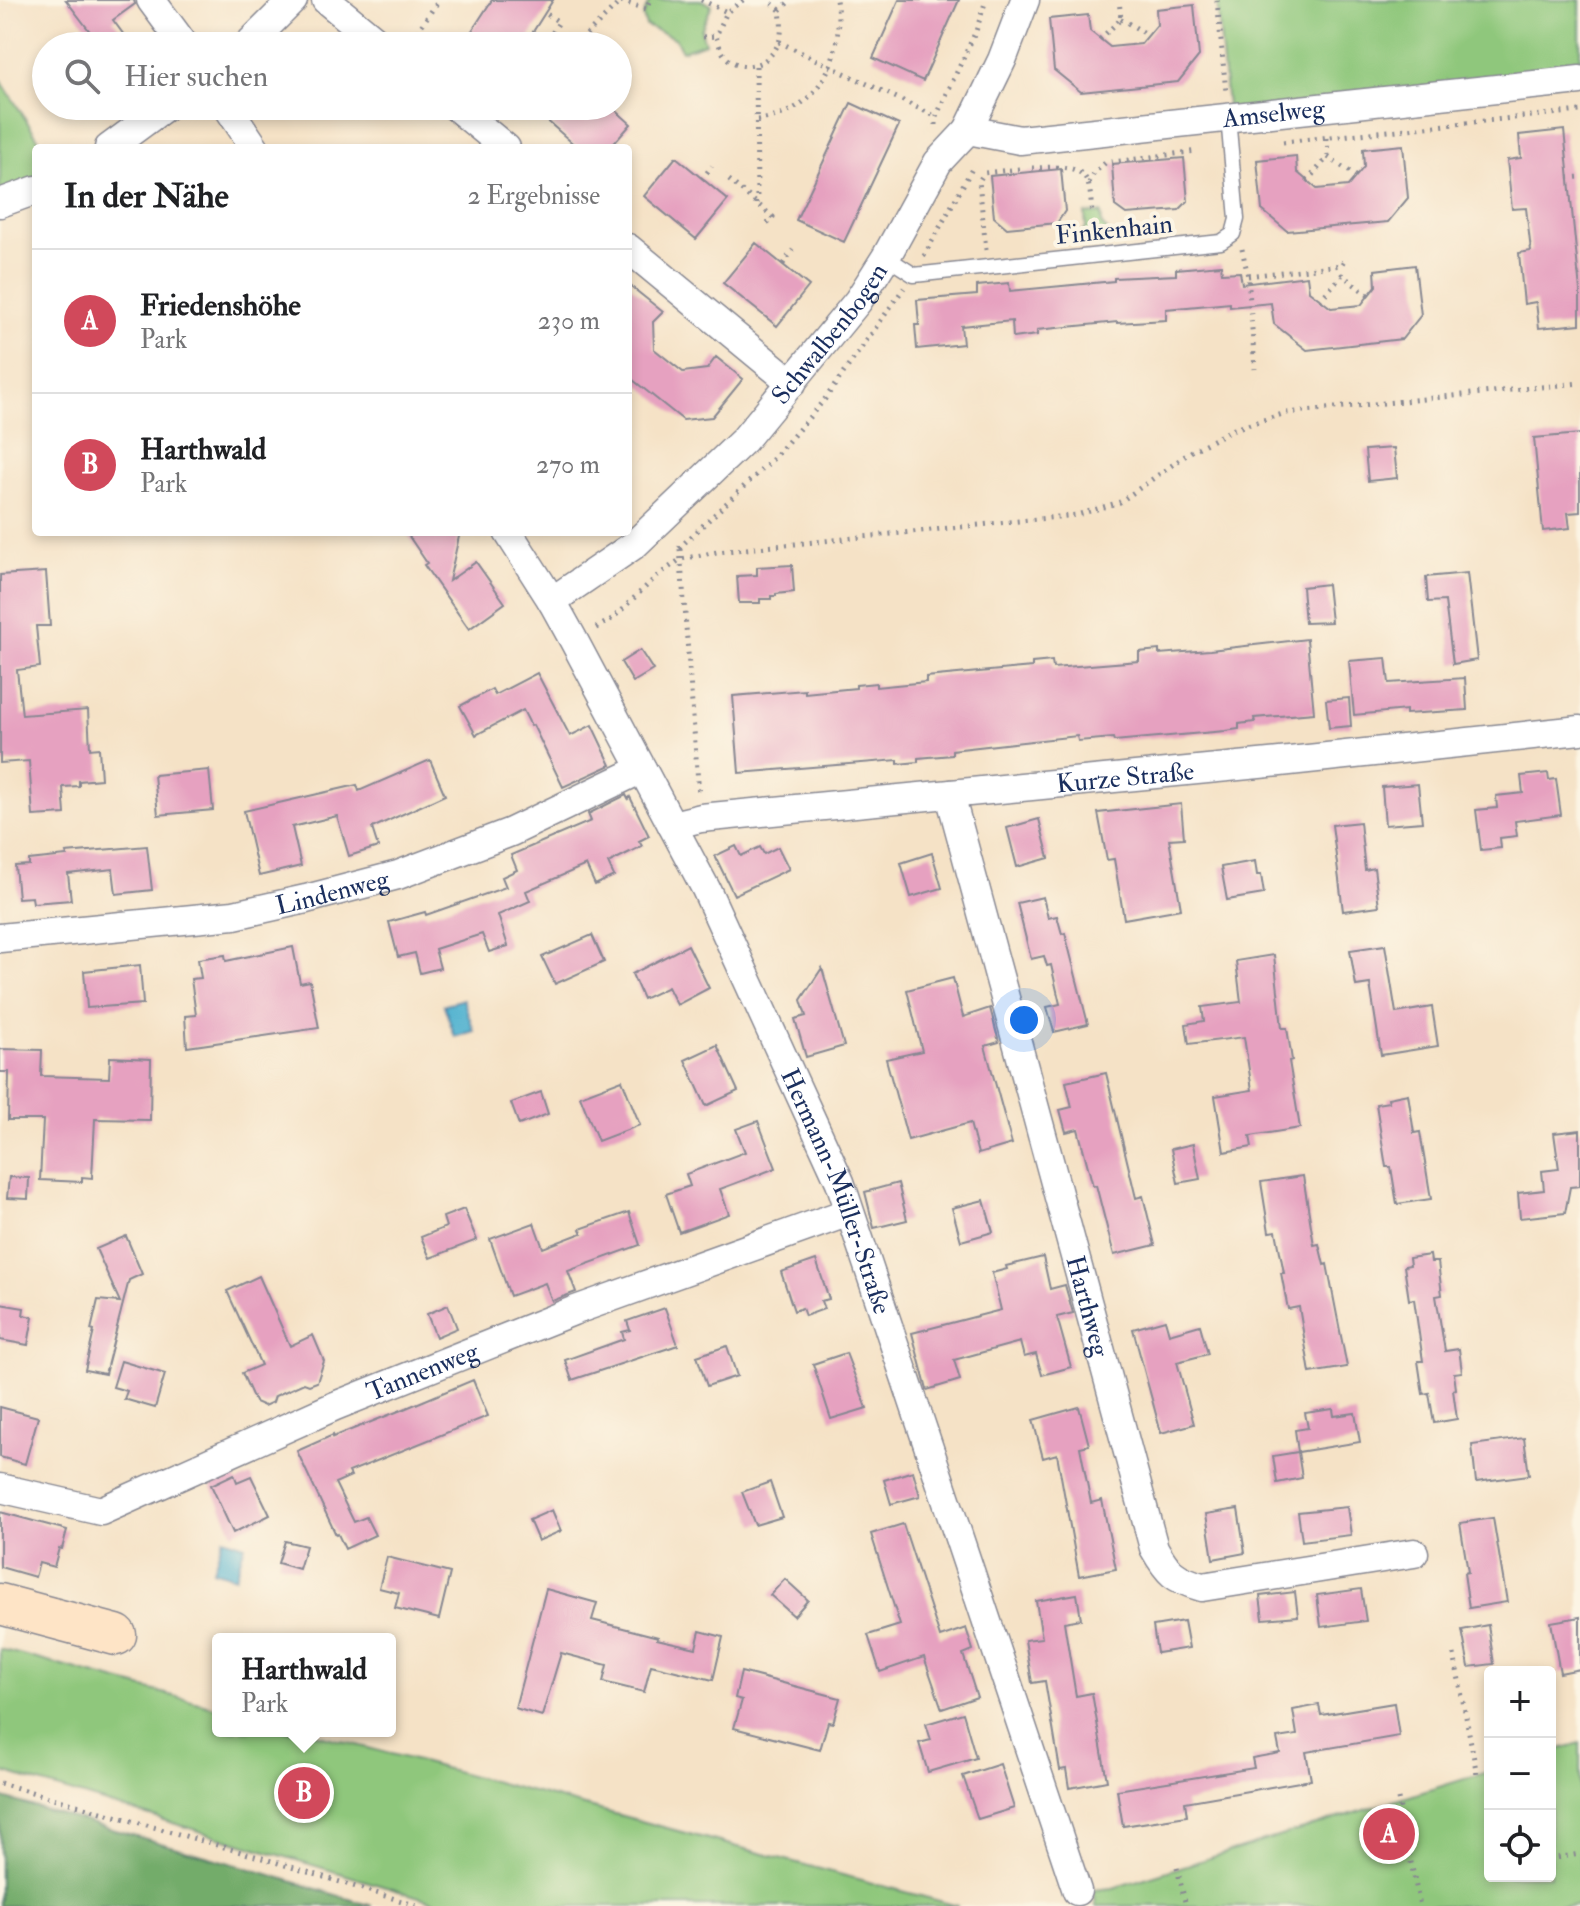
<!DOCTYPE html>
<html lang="de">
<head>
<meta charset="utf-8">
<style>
	body { margin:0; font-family:"IM FELL Double Pica",serif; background:#f6f6f6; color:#202124 }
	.controls { position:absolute; right:24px; bottom:24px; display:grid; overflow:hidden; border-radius:8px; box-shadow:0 4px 12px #0003 }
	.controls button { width:72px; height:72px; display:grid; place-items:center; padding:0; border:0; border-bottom:2px solid #e0e0e0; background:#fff; color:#202124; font:40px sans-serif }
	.you { position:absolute; left:1024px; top:1020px; width:28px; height:28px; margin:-20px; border:6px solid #fff; border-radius:50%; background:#1a73e8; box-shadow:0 0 0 12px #1a73e833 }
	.badge { display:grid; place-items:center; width:52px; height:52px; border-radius:50%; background:#d1495b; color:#fff; font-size:26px; font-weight:700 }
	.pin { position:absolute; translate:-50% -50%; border:4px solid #fff; box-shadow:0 2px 8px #0006 }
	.popup { position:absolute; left:212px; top:1633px; width:184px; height:104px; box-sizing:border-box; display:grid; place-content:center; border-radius:8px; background:#fff; filter:drop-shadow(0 2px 6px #0005); font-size:26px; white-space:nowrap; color:#757577 }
	.popup b { font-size:30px; color:#202124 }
	.popup::after { content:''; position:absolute; left:50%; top:100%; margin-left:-16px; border:16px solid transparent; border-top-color:#fff }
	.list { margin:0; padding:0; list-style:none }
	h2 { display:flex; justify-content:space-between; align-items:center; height:104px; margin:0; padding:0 32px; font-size:34px }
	h2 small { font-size:26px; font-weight:400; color:#757577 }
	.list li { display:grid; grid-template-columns:52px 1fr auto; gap:24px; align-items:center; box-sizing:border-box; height:144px; padding:0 32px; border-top:2px solid #e0e0e0 }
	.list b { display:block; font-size:30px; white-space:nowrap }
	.list p { margin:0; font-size:26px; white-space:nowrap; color:#757577 }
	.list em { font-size:26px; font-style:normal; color:#757577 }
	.icon { flex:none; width:44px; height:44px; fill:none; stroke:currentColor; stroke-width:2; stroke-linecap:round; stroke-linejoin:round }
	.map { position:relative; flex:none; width:1580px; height:1906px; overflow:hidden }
	.search { position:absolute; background:#fff; box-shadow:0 4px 12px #0003; left:32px; top:32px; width:600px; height:88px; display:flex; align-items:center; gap:20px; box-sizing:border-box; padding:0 28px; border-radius:44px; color:#757577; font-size:30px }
	.panel { position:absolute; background:#fff; box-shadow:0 4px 12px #0003; left:32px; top:144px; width:600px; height:392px; border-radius:8px }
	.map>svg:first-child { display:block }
</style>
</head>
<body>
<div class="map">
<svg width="1580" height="1906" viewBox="0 0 1580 1906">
	<rect width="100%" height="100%" fill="#fcf5e5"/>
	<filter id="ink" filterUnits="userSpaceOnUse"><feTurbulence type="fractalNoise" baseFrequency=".0125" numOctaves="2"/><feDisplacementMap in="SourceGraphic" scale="16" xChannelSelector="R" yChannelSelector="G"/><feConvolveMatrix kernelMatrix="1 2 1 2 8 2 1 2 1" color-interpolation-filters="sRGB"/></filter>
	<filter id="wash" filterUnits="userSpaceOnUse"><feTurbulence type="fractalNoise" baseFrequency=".006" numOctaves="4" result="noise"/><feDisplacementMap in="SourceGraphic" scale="32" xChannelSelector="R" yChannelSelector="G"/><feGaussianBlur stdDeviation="1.8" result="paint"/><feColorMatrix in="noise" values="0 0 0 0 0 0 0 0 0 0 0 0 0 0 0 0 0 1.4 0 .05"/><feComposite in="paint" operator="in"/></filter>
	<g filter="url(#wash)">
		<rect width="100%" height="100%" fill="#f5e2c6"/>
		<path fill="#8fc77b" stroke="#557b6c" stroke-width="2" d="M650,0H701L712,5L701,30L705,43L682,51L675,38L646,26L643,16Z
			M1217,0H1580V80L1228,117Z
			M0,79L44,148H36V190L0,203Z
			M1101,213L1102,225L1110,233L1111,244L1080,247L1079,235L1086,228L1085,214Z
			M0,1649L218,1708V1731H305L958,1906H449L0,1771Z
			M1580,1743V1906H1096L1094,1890L1113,1888L1490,1771V1876H1550V1752Z"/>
		<path fill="#73ac6b" stroke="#476e64" stroke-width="2" d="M0,1797L258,1871L372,1906H0Z"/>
		<path fill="#51b2d0" stroke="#367097" stroke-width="2" d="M463,999L474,1031L455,1037L444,1005Z
			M223,1538L245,1545L235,1577L213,1570Z"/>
		<g id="blocks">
			<path fill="#e6a1c0" d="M66,0H134L135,4L113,20L132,46H101Z
				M492,0H553L524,46H462Z
				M899,0H959L923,81L873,58Z
				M1194,5L1199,56L1178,82L1081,92L1054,70L1049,19L1088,15L1090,31L1110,47L1141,44L1157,25L1156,9Z
				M851,103L899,125L844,242L796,220Z
				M554,106H611L631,124L610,148H578L544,118Z
				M1564,130L1580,291V324L1539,328L1536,302L1524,304L1519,253L1531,251L1526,208L1512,209L1507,160L1521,158L1519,135Z
				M1403,145L1408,198L1388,222L1287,231L1262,210L1257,160L1296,156L1297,172L1317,189L1348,186L1364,167L1363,149Z
				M676,157L728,200L696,239L644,196Z
				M1184,158L1188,201L1179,210L1126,214L1115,206L1112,164Z
				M1061,169L1065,211L1057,223L1007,228L994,217L990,176Z
				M756,243L809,286L777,326L723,283Z
				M1221,265L1222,273L1240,272L1242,284L1307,276L1309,291L1331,308L1361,305L1376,286L1375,270L1415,265L1421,315L1402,339L1307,350L1274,324L1271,303L1230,307V303L1166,309V320L1117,323V322L1037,330V335L1013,338L1012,321L961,326L963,344L917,349L915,325H919L917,300L977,295V286L1009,283L1010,291L1114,281V278L1176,275V269Z
				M628,284L663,312L653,322L654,349L683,372L707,369L716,357L743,379L712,417L683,420L628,376Z
				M1580,434V512L1568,513L1570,528L1543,531L1534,438Z
				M1394,448L1397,478L1368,481L1365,450Z
				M406,532H460L449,581L476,562L505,603L469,629L424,565L427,563Z
				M792,565L794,592L776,594V596H771V599H760V603H739L737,576L757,575V567Z
				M46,572L50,626H36L40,667L17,670L22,715L88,710L90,749L99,748L101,779L79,781V786L63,787L65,814L33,816L29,761L0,763V575Z
				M1467,573L1477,660L1453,664L1445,601L1428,602L1426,577Z
				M1327,584L1331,622L1305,623L1302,587Z
				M1307,639L1314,713L1254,718L1255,722L1239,724V729L1225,731L1114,741L1113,738L1078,741L1077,736L952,750V755L918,758V762L898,764V760L739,773L733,696L805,690V693L856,688V685L876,683V687L926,682V677L1032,667V663L1052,661L1053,668L1139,661V652L1159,650V654L1210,650Z
				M640,650L653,670L633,682L621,662Z
				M1386,658L1389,683L1465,678L1467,710L1406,714V710L1354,715L1349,661Z
				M537,673L570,736L592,725L611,765L563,787L533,725L531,726L523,710L476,735L460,706L492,689L495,695Z
				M1349,698L1351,726L1329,728L1326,700Z
				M430,760L445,795L372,828L378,847L349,856L337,816L292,827L301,866L259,876L244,811L357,785L359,791Z
				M209,770L213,810L158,815L154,775Z
				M1548,773L1549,780L1556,779L1561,815L1515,821L1517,836L1500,838L1501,848L1481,850L1476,810L1497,808L1496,796L1523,793L1521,776Z
				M1418,784L1422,822L1385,825L1382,787Z
				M626,795L628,799L630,797L649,836L639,841L642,846L608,863L614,876L595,885L586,865L526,891L530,901L498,915L508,946L489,952L482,934L435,949L440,968L420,973L415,953L398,957L389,922L425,912L426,915L506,887L502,877L517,870L511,855L591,821L588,814Z
				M1181,804L1184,838L1169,839L1181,909L1124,919L1114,859L1107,860L1098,813Z
				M1039,819L1049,858L1017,867L1007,828Z
				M1360,822L1365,870L1374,868L1379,906L1343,911L1332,825Z
				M147,846L152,890L116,894L113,869L68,874L71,900L33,903L32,897L18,898L15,866L29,865V860L67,856L66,853Z
				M736,846L741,856L760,847L764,854L778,847L789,869L734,895L715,856Z
				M932,853L942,888L911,897L901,863Z
				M1255,861L1257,875H1261L1264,894L1227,900L1221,867Z
				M1043,897L1048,918L1057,916L1062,934L1065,933L1088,1024L1054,1032L1047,1007L1060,1004L1051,965L1047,966L1044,956L1031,959L1017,903Z
				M592,935L604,962L555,984L542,957Z
				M688,945L709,988L677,1005L668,987L643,999L632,974Z
				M1385,945L1396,1013L1432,1007L1438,1046L1381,1055L1370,984L1356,986L1350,950Z
				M293,947L300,983L310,981L319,1028L187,1047L185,1016L196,1015L191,979L201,978L198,959L225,955L226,961Z
				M1274,955L1282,1028H1287L1292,1060L1289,1061L1300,1128L1250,1136L1252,1147L1224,1152L1215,1096L1252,1090L1244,1037L1189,1044L1186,1024L1204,1021L1202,1007L1241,1002L1236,961Z
				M140,965L143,1004L87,1008L84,971Z
				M822,968L844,1046L806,1057L795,1019L806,1016L801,1000Z
				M953,978L963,1017L990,1008L999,1042L985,1046L1012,1144L978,1154L970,1123L908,1140L886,1059L922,1051L907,990Z
				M717,1045L738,1091L706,1106L685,1060Z
				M0,1049L42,1050L41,1076L109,1078L110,1057L151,1059L150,1120L95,1119L92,1178L82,1177V1182L40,1180L43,1120H8L9,1072H0Z
				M1106,1073L1136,1198L1143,1196L1155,1245L1114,1255L1096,1185L1093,1186L1078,1129L1066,1132L1060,1110L1072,1107L1066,1082Z
				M622,1080L640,1125L598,1141L580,1096Z
				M541,1092L548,1114L519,1125L511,1103Z
				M1408,1094L1414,1133L1420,1132L1431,1199L1397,1204L1391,1167H1386L1376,1104L1389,1102L1388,1098Z
				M758,1121L776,1168L720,1189L729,1214L679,1232L666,1194L690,1186L686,1174L745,1152L736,1129Z
				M1580,1130V1186L1570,1187L1565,1213L1520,1218L1518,1193L1544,1190L1542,1171L1559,1169L1554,1133Z
				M1193,1144L1200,1179L1178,1183L1171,1149Z
				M1303,1176L1314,1245L1319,1244L1324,1265L1327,1264L1347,1367L1310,1373L1299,1307L1288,1309L1281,1273H1284L1276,1231L1269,1232L1261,1182Z
				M9,1177L29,1178L28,1199L7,1198Z
				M898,1183L907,1220L874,1228L865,1192Z
				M984,1200L993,1232L961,1241L952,1208Z
				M464,1209L477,1240L430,1258L421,1237L446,1227L443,1217Z
				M629,1212L640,1245L568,1271L576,1292L552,1301L545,1283L510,1296L490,1239L534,1223L543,1248L582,1233L580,1229Z
				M126,1236L142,1274L129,1280L105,1374L85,1370L94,1331L91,1330L98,1300L120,1302L96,1249Z
				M1430,1255L1431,1262H1438L1442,1295L1436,1296L1445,1351L1459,1349L1462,1372L1454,1373L1456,1389L1453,1390L1457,1419L1434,1423L1429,1393L1423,1394L1418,1361H1423L1414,1299L1409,1300L1404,1266L1410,1265L1409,1258Z
				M1043,1257L1050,1289L1065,1285L1073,1313L1057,1317L1071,1367L1042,1375L1036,1354L1024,1357L1020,1342L954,1360L960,1380L927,1390L912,1333L1001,1310L992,1273L1007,1269L1006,1266Z
				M816,1260L829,1299L821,1301L824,1309L805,1316L802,1308L794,1311L781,1272Z
				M259,1276L290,1346L313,1335L324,1361L317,1382L309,1385L304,1383L275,1396L273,1402L264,1406L255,1402L242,1373L261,1365L227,1291Z
				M0,1304L24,1308L23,1315L33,1317L28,1345L0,1340Z
				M448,1305L457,1328L436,1337L427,1314Z
				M665,1308L678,1345L572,1380L565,1360L624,1339L622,1332L630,1330L627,1321Z
				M1165,1320L1169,1334L1200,1325L1208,1354L1177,1362L1194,1424L1161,1433L1133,1329Z
				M727,1346L737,1376L707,1386L697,1356Z
				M846,1353L867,1408L831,1419L813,1364Z
				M121,1361L165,1374L155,1408L124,1399L127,1391L113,1387Z
				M473,1380L488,1416L349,1472L351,1476L335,1483L354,1522L366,1517L375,1535L345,1549L338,1534L336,1535L297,1451L333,1435V1437L404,1409Z
				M0,1407L38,1417L25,1464L0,1457Z
				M1079,1407L1089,1445L1080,1447L1091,1503L1102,1500L1116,1569L1079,1576L1057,1454L1043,1458L1033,1420Z
				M1333,1409L1334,1416L1355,1413L1360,1442L1298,1452L1295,1430L1308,1428L1305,1413Z
				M1524,1438L1529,1475L1476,1482L1472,1445Z
				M1298,1452L1302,1478L1277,1483L1273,1456Z
				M913,1471L920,1496L891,1504L884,1480Z
				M234,1474L237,1482L251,1476L270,1515L233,1533L211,1485Z
				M770,1482L782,1517L755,1525L742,1492Z
				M1347,1507L1351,1535L1302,1541L1298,1512Z
				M1238,1509L1245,1553L1213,1559L1206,1514Z
				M552,1510L561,1531L538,1541L529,1520Z
				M0,1512L67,1530L62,1549L59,1548L54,1567L39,1563L35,1577L0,1567Z
				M1493,1518L1507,1602L1469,1608L1464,1573L1468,1572L1460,1523Z
				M903,1524L940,1637L966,1628L973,1650L963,1654L977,1697L942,1709L924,1657L880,1672L868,1635L900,1625L871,1534Z
				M285,1541L306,1546L299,1569L278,1563Z
				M387,1557L450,1573L439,1619L395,1608L399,1593L379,1588Z
				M785,1579L808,1600L794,1616L770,1595Z
				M546,1589L597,1603L592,1620L658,1637L657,1639L696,1648L700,1631L723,1637L713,1680L651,1665L644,1692L603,1682L607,1665L561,1653L542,1716L515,1708Z
				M1361,1589L1366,1621L1321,1627L1317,1595Z
				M1295,1592L1298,1616L1263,1619L1260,1596Z
				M1077,1594L1081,1619L1064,1622L1076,1696L1092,1693L1107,1781L1069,1788L1066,1769L1060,1770L1045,1681L1032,1683L1025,1640L1042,1638L1036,1601Z
				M1580,1617V1669L1560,1673L1551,1622Z
				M1184,1621L1189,1648L1157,1653L1153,1626Z
				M1488,1625L1494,1664L1469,1667L1462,1630Z
				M741,1672L840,1698L833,1723L828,1722L820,1750L734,1728L742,1700L735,1698Z
				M1394,1703L1399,1736L1306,1752L1311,1780L1185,1802L1187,1816L1123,1826L1117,1790L1254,1768L1252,1758L1280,1753L1277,1738L1297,1735L1293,1710L1319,1705L1321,1715Z
				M963,1713L976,1758L928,1772L919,1743L931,1740L926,1724Z
				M1000,1764L1014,1808L978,1819L963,1776Z"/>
		</g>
	</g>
	<g filter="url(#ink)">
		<use href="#blocks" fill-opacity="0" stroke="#888892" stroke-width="2"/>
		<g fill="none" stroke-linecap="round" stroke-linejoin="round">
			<g stroke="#888892" stroke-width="17">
				<path id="service" d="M886,257L914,275L1221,242L1233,234L1237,219L1228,117"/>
			</g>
			<g stroke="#888892" stroke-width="31">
				<g id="minor">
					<path d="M151,0L185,46"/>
					<path d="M326,0L382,46"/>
					<path d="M247,46L293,0"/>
					<path d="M227,106L255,148"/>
					<path d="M455,106L506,148"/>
					<path id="s1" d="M968,130L1020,140L1580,80"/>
					<path d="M109,148L166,106"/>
					<path d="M0,203L36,190"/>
					<path d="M628,248L792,383"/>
					<path id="s2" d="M508,532L552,601L573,639L706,889L840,1182L1077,1891"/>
					<path id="s3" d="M552,601L634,545L744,440L858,301L886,257L938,162L968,130L1002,60L1025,0"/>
					<path id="s4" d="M952,794L953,806L1154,1548C1168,1573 1174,1579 1202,1587L1414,1553"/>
					<path id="s5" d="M672,825L701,818L1280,762L1580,730"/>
					<path id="s6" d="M0,938L234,915L306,899L398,875L511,832L642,769"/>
					<path id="s7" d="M0,1488L101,1511L335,1406L573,1311L849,1212"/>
				</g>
			</g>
			<g stroke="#888892" stroke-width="43">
				<path id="secondary" d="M0,1604L116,1635"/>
			</g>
			<path stroke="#888892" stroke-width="5" stroke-dasharray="2 6" stroke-linecap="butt" d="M701,0L727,12
				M743,0L727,12L716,36C719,44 721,53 728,59C748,74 771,62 779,42C783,31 781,20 780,10L768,0
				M1217,0L1226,92
				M621,1L646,9L650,0
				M780,10L791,0
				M1121,19L1148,35
				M703,37L716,36
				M1100,39L1121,19L1119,0
				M779,42L937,117
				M408,45L439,0
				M544,46L559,22L545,13
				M575,46L622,0
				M756,66L757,204
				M757,120C818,114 846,57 836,0
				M936,125V117L976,31L986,0
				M1327,138L1328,157
				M1283,142L1580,111
				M1032,168C1052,168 1084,161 1089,187C1091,195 1091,205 1092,213
				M1568,178L1580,177
				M702,179L712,166
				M729,180L773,217L765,227
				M1307,181L1328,157L1356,176
				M1089,183L1094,173L1105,163L1197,151
				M1242,249L1248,276L1255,369
				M986,250L979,181L984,173L1019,169
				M924,256L973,167
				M783,264L793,250
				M1578,275L1580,274
				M1248,276L1341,265L1345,259
				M1320,300L1342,275L1368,295
				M679,548L772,460L825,399L904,288
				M680,549L699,795
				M596,628L612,619L657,576L681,559L717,552L1077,515L1120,502L1192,451L1231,430L1286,413L1580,383
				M1454,1654L1477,1775
				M0,1783L262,1858L418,1906
				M1398,1799L1420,1906
				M1550,1859L1580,1854
				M1177,1868L1186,1906"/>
			<use href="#service" stroke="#fff" stroke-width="14"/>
			<use href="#minor" stroke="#fff" stroke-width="28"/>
			<use href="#secondary" stroke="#fee4c6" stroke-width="40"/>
		</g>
	</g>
	<g text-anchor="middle" stroke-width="8" stroke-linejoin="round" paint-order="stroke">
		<g font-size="26" fill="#1b2f5e" stroke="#fcf5e5">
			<text dy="9" stroke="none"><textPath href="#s1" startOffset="308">Amselweg</textPath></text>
			<text transform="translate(1114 229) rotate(-6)" y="9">Finkenhain</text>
			<text dy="9" stroke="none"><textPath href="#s3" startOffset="388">Schwalbenbogen</textPath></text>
			<text dy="9" stroke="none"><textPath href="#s5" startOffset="456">Kurze Straße</textPath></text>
			<text dy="9" stroke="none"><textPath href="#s6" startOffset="336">Lindenweg</textPath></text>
			<text dy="9" stroke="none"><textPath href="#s2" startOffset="738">Hermann-Müller-Straße</textPath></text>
			<text dy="9" stroke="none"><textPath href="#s4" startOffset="530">Harthweg</textPath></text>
			<text dy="9" stroke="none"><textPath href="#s7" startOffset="454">Tannenweg</textPath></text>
		</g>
	</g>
</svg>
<div class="controls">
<button>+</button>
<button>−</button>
<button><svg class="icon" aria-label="locate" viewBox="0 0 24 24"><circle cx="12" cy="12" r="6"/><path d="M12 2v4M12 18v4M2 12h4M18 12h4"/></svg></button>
</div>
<div class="you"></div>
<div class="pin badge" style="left:1389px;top:1834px">A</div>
<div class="pin badge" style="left:304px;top:1793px">B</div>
<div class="popup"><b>Harthwald</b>Park</div>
<div class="search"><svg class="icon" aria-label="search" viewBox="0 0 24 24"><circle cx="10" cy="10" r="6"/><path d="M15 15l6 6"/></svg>Hier suchen</div>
<section class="panel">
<h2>In der Nähe<small>2 Ergebnisse</small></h2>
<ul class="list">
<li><span class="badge">A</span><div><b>Friedenshöhe</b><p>Park</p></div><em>230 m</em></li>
<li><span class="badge">B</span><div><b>Harthwald</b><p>Park</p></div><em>270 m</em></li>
</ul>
</section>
</div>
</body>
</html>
